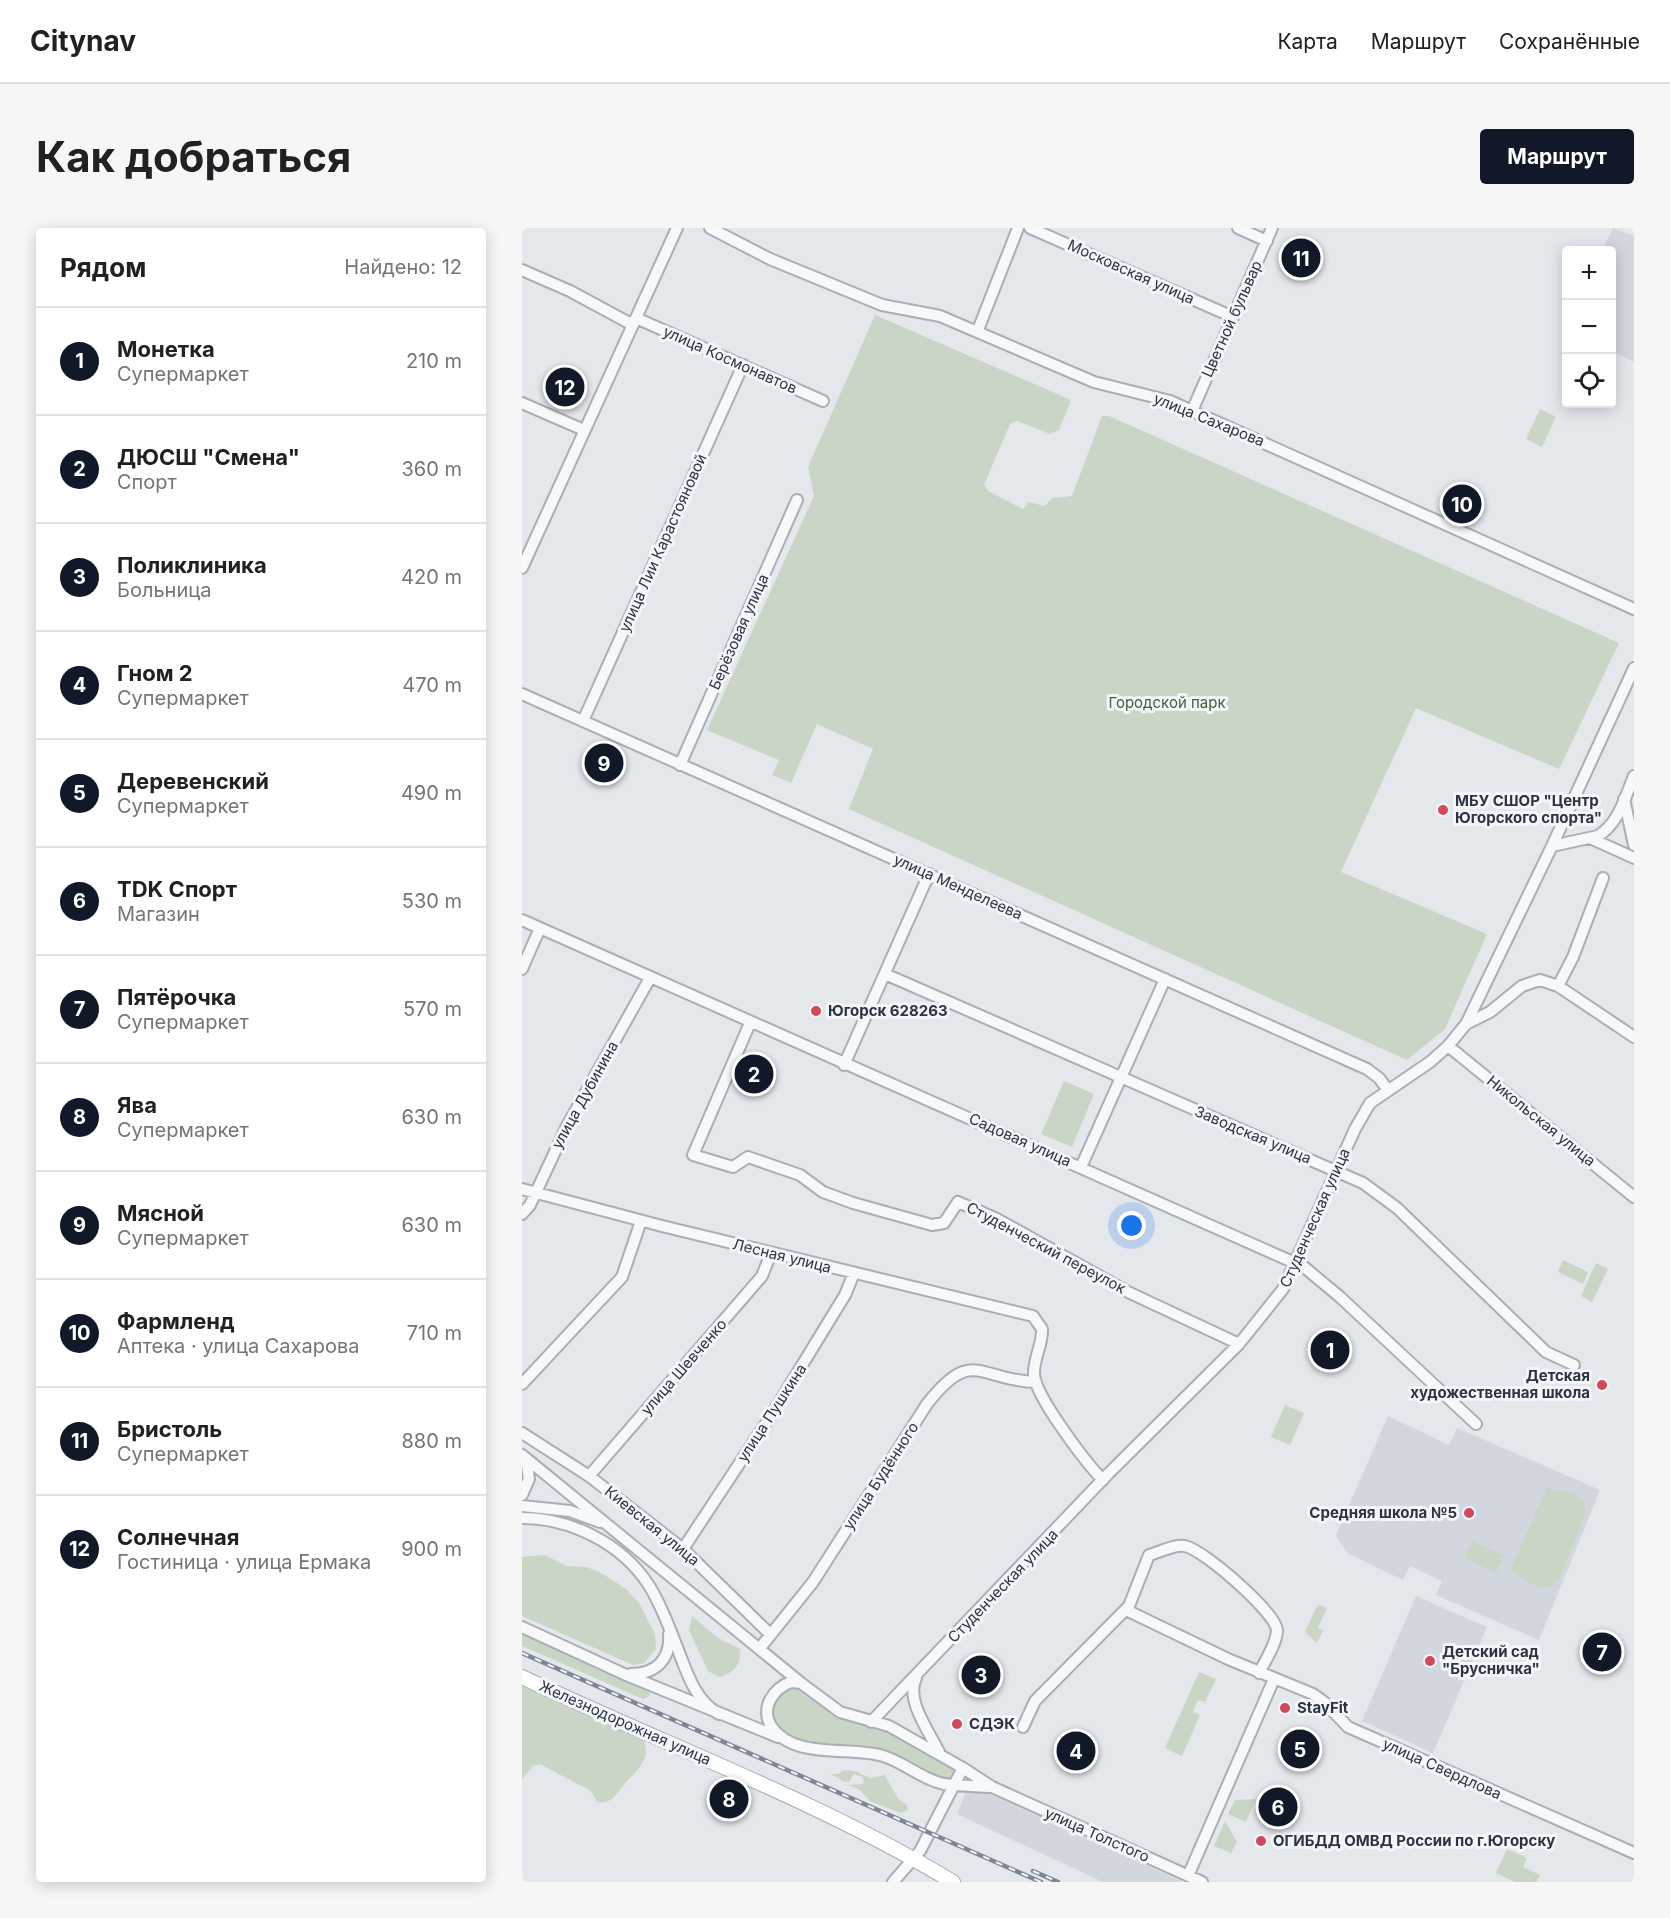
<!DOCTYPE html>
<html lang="ru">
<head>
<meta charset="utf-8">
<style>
	body { margin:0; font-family:Inter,sans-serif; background:#f6f6f6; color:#202124 }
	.controls { position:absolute; right:18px; top:18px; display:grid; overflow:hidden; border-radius:6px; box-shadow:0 3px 15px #0003 }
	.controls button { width:54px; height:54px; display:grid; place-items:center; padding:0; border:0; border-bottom:2px solid #e0e0e0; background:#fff; color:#202124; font:30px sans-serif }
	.you { position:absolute; left:610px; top:998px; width:21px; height:21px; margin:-15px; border:4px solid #fff; border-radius:50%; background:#1a73e8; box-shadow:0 0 0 9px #1a73e833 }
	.badge { display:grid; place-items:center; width:39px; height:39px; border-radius:50%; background:#111827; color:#fff; font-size:20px; font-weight:700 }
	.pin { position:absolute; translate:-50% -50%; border:3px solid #fff; box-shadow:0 2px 6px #0006 }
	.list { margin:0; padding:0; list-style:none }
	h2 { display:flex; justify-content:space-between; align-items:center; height:78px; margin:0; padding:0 24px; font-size:26px }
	h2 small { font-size:20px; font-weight:400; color:#757577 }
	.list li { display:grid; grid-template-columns:39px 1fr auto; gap:18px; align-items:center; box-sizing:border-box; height:108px; padding:0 24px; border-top:2px solid #e0e0e0 }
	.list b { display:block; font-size:22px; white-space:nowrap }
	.list p { margin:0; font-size:20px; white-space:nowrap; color:#757577 }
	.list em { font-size:20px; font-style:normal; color:#757577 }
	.icon { flex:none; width:33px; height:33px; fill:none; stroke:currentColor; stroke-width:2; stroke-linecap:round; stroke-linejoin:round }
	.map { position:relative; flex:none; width:1112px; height:1654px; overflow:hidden; border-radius:6px }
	header { display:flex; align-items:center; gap:36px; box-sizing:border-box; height:84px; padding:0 30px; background:#fff; border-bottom:2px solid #e0e0e0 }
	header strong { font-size:28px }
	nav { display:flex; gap:33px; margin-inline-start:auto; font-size:21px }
	.intro { display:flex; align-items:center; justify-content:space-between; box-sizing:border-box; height:144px; padding:0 36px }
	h1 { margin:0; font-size:42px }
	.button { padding:15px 27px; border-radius:6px; background:#111827; color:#fff; font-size:21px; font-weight:700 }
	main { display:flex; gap:36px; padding:0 36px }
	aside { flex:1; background:#fff; border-radius:6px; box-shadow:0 3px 15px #0003 }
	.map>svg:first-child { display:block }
</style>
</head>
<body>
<header>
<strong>Citynav</strong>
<nav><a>Карта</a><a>Маршрут</a><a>Сохранённые</a></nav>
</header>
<div class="intro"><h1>Как добраться</h1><a class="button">Маршрут</a></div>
<main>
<aside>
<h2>Рядом<small>Найдено: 12</small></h2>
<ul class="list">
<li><span class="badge">1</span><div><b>Монетка</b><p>Супермаркет</p></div><em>210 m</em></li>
<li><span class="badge">2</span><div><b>ДЮСШ &quot;Смена&quot;</b><p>Спорт</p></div><em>360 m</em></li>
<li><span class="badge">3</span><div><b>Поликлиника</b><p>Больница</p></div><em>420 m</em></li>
<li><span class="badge">4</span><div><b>Гном 2</b><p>Супермаркет</p></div><em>470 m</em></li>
<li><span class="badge">5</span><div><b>Деревенский</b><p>Супермаркет</p></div><em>490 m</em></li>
<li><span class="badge">6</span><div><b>TDK Спорт</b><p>Магазин</p></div><em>530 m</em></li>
<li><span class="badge">7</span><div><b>Пятёрочка</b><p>Супермаркет</p></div><em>570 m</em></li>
<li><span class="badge">8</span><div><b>Ява</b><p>Супермаркет</p></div><em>630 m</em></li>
<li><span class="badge">9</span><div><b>Мясной</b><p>Супермаркет</p></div><em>630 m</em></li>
<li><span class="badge">10</span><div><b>Фармленд</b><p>Аптека · улица Сахарова</p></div><em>710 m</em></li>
<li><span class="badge">11</span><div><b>Бристоль</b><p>Супермаркет</p></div><em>880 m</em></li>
<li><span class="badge">12</span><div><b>Солнечная</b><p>Гостиница · улица Ермака</p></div><em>900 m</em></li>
</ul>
</aside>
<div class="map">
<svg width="1112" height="1654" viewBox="0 0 1112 1654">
	<rect width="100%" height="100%" fill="#e4e7ec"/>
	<path fill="#d2d6de" d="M1091,0L1112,8V134L1090,123V22H1080Z
		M866,1188L927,1217L935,1200L1078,1262L1017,1412L914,1367L920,1353L888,1338L881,1352L825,1325L814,1307Z
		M894,1368L965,1399L911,1525L840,1493Z
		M449,1562H458L661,1654H581L435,1586L443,1565Z"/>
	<path fill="#c9d6c5" d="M353,87L547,171L548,175L537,202L528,206L495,193L488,196L462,257L466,263L501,281L506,274L523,278L530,270L550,268L580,188H587L1097,415L1037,541L894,480L819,644L965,706L923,801L885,832L327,581L351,521L295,496L269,555L250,547L257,532L185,502L292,268L286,239Z
		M1018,181L1034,189L1020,219L1004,211Z
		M542,853L572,866L550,919L519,906Z
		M1041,1032L1066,1044L1061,1056L1036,1044Z
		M1074,1035L1086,1041L1070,1074L1059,1068Z
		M763,1177L782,1185L768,1217L749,1209Z
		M1025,1259C1040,1265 1062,1260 1064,1284L1037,1352C1019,1370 1005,1351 988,1343Z
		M950,1313L982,1327L974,1345L942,1330Z
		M23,1327L44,1338L65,1339L81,1346L104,1361L117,1375L133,1406L134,1421L122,1435L111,1437L0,1388V1329Z
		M798,1377L805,1380L796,1400L801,1402L795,1415L783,1404L794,1380Z
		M170,1388L196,1410L218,1421C220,1437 212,1445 197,1449L186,1443L167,1402Z
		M0,1405L122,1460L128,1465L127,1468L121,1471L0,1418Z
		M677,1444L694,1451L683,1474L676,1472L671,1484L678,1487L660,1528L643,1520Z
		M0,1456L121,1512C130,1529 116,1542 104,1554C95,1564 91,1577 75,1574L69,1563L18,1536L11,1538L0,1551Z
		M266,1460H276L311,1485L372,1507L429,1538L432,1541L431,1549L428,1552H423C403,1542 381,1527 360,1521C334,1514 256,1523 251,1487C249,1475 258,1467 266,1460Z
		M321,1542L333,1543L348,1550L363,1547L376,1571L385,1577L386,1582L379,1585L349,1574L338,1562L326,1557L340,1556L342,1554L340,1549L332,1546L327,1554H322L309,1546H317Z
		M734,1571L724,1594L706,1586L713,1572Z
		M703,1593L715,1614L709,1625L692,1618Z
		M985,1621L1005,1630L1001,1639L1018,1647L1015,1654H993L974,1645Z"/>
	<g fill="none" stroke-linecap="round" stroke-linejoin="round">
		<g stroke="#a9aeb7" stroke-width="14">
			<path id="minor" d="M188,0L248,31L360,77L418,88L572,154L648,173L1112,381
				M508,0L711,89
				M716,0L745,13
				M0,42L48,63L111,97
				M114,90L301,173
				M456,102L496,0
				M0,175L62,202
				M670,183L750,0
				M0,340L155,0
				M0,466L845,841L857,850L866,862
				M61,493L221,137
				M158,537L275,272
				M1102,571L1112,617
				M1068,610L1112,630
				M1030,618L1076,608C1097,595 1103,569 1112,548
				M0,692L782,1039L818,1069L954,1196
				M0,741L18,700
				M363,746L841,955L875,980L1024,1124L1052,1137
				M1036,758L1051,729L1081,650
				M228,795L171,927L211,939L226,929L278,947L301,964L331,975L410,997L422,995L436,974L475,991L606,1064L717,1116
				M944,796L968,784L1000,758L1018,752L1036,758L1112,809
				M926,818L1112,969
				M322,837L407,646
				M559,939L643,751
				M0,961L140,998L511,1088L520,1101C521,1116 511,1131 512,1147C514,1169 564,1235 581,1252
				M0,986L8,977L45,898L128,750
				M0,1156L100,1049L119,993
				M0,1205L67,1248L161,1321L248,1406
				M0,1227L279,1455
				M67,1248L240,1048L249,1025
				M0,1267L7,1251L4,1230
				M0,1278L48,1283L78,1294
				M0,1290C48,1290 99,1315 126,1356C138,1374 145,1394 153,1414C164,1441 171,1471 197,1486
				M161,1321L252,1183L323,1067L332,1045
				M604,1382L706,1431L791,1466L802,1474L826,1499L1112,1625
				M0,1399L102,1446L256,1509
				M238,1420L291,1354L405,1176C451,1117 457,1153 514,1154
				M109,1446C134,1446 149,1431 147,1406
				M394,1450C383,1472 408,1505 417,1524
				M269,1454L279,1455L318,1484L367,1498L441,1540L432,1557C406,1557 385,1535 361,1528C328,1518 271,1532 249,1498C244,1490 244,1480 248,1472C253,1463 260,1457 269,1454Z
				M349,1494L587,1245L717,1116L761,1061L833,901L848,875L908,834L926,818L944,796L1030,618L1112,440
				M501,1499L513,1473L607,1378L627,1327C638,1324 653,1316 663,1318C682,1322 753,1384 755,1402C755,1415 743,1433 737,1445
				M441,1540L470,1559L680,1654
				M666,1648L752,1451
				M371,1654L398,1623L432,1557L467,1559"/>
		</g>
		<g stroke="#a3abb8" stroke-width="16">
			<path id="major" d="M0,1449C143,1517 295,1572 431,1654"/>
		</g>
		<use href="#minor" stroke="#f7f8fa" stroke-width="10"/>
		<use href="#major" stroke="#fff" stroke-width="14"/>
		<g stroke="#7d8696" stroke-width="4.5">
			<path id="rail" d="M0,1425L519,1654
				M511,1643L536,1654"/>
		</g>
		<use href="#rail" stroke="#f4f6f9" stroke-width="2" stroke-dasharray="7" stroke-linecap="butt"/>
	</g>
	<g fill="#d1495b" stroke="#f4f6f9" stroke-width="2">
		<circle cx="921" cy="582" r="6"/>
		<circle cx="294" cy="783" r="6"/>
		<circle cx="1080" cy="1157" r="6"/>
		<circle cx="947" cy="1285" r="6"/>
		<circle cx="908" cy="1433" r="6"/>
		<circle cx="763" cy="1480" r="6"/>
		<circle cx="435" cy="1496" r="6"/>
		<circle cx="739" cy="1613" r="6"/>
	</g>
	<g text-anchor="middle" stroke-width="6" stroke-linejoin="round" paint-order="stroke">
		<g font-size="15" fill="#2b3445" stroke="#f4f6f9">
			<text transform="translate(609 44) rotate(24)" y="5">Московская улица</text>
			<text transform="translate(710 91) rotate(-66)" y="5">Цветной бульвар</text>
			<text transform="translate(208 132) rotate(24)" y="5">улица Космонавтов</text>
			<text transform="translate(687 192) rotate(22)" y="5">улица Сахарова</text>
			<text transform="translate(141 315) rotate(-66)" y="5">улица Лии Карастояновой</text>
			<text transform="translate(217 404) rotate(-66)" y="5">Берёзовая улица</text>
			<text transform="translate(436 659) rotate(24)" y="5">улица Менделеева</text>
			<text transform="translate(63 867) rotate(-61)" y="5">улица Дубинина</text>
			<text transform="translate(1019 893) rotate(39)" y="5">Никольская улица</text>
			<text transform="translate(731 907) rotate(23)" y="5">Заводская улица</text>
			<text transform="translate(498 912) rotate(24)" y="5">Садовая улица</text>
			<text transform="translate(793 990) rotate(-66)" y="5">Студенческая улица</text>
			<text transform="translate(524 1020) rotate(28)" y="5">Студенческий переулок</text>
			<text transform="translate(260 1028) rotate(14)" y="5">Лесная улица</text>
			<text transform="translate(162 1139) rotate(-49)" y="5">улица Шевченко</text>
			<text transform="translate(250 1185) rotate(-57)" y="5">улица Пушкина</text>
			<text transform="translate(359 1248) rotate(-57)" y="5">улица Будённого</text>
			<text transform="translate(130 1298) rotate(39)" y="5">Киевская улица</text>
			<text transform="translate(481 1358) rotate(-46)" y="5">Студенческая улица</text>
			<text transform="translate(103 1495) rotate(24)" y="5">Железнодорожная улица</text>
			<text transform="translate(920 1541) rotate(24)" y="5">улица Свердлова</text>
			<text transform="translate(575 1607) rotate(24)" y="5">улица Толстого</text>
		</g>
		<g font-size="15" fill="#3f6138" stroke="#f4f6f9">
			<text x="645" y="480">Городской парк</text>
		</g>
		<g font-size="15" font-weight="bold" fill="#2b3445" stroke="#f4f6f9" text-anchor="start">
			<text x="933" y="578">МБУ СШОР "Центр<tspan x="933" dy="17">Югорского спорта"</tspan></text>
			<text x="306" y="788">Югорск 628263</text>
			<text x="1068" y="1153" text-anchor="end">Детская<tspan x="1068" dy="17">художественная школа</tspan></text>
			<text x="935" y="1290" text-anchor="end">Средняя школа №5</text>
			<text x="920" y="1429">Детский сад<tspan x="920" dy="17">"Брусничка"</tspan></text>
			<text x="775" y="1485">StayFit</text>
			<text x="447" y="1501">СДЭК</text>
			<text x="751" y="1618">ОГИБДД ОМВД России по г.Югорску</text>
		</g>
	</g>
</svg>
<div class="controls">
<button>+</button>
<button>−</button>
<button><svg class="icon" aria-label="locate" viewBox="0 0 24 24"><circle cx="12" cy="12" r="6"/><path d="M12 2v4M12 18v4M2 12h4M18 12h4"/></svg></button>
</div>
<div class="you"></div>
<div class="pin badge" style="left:808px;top:1122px">1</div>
<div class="pin badge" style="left:232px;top:846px">2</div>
<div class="pin badge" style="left:459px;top:1447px">3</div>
<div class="pin badge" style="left:554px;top:1523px">4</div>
<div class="pin badge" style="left:778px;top:1521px">5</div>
<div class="pin badge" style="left:756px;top:1579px">6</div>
<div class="pin badge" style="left:1080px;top:1424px">7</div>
<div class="pin badge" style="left:207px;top:1571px">8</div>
<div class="pin badge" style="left:82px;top:535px">9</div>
<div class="pin badge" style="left:940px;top:276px">10</div>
<div class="pin badge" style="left:779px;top:30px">11</div>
<div class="pin badge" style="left:43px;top:159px">12</div>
</div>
</main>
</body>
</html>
